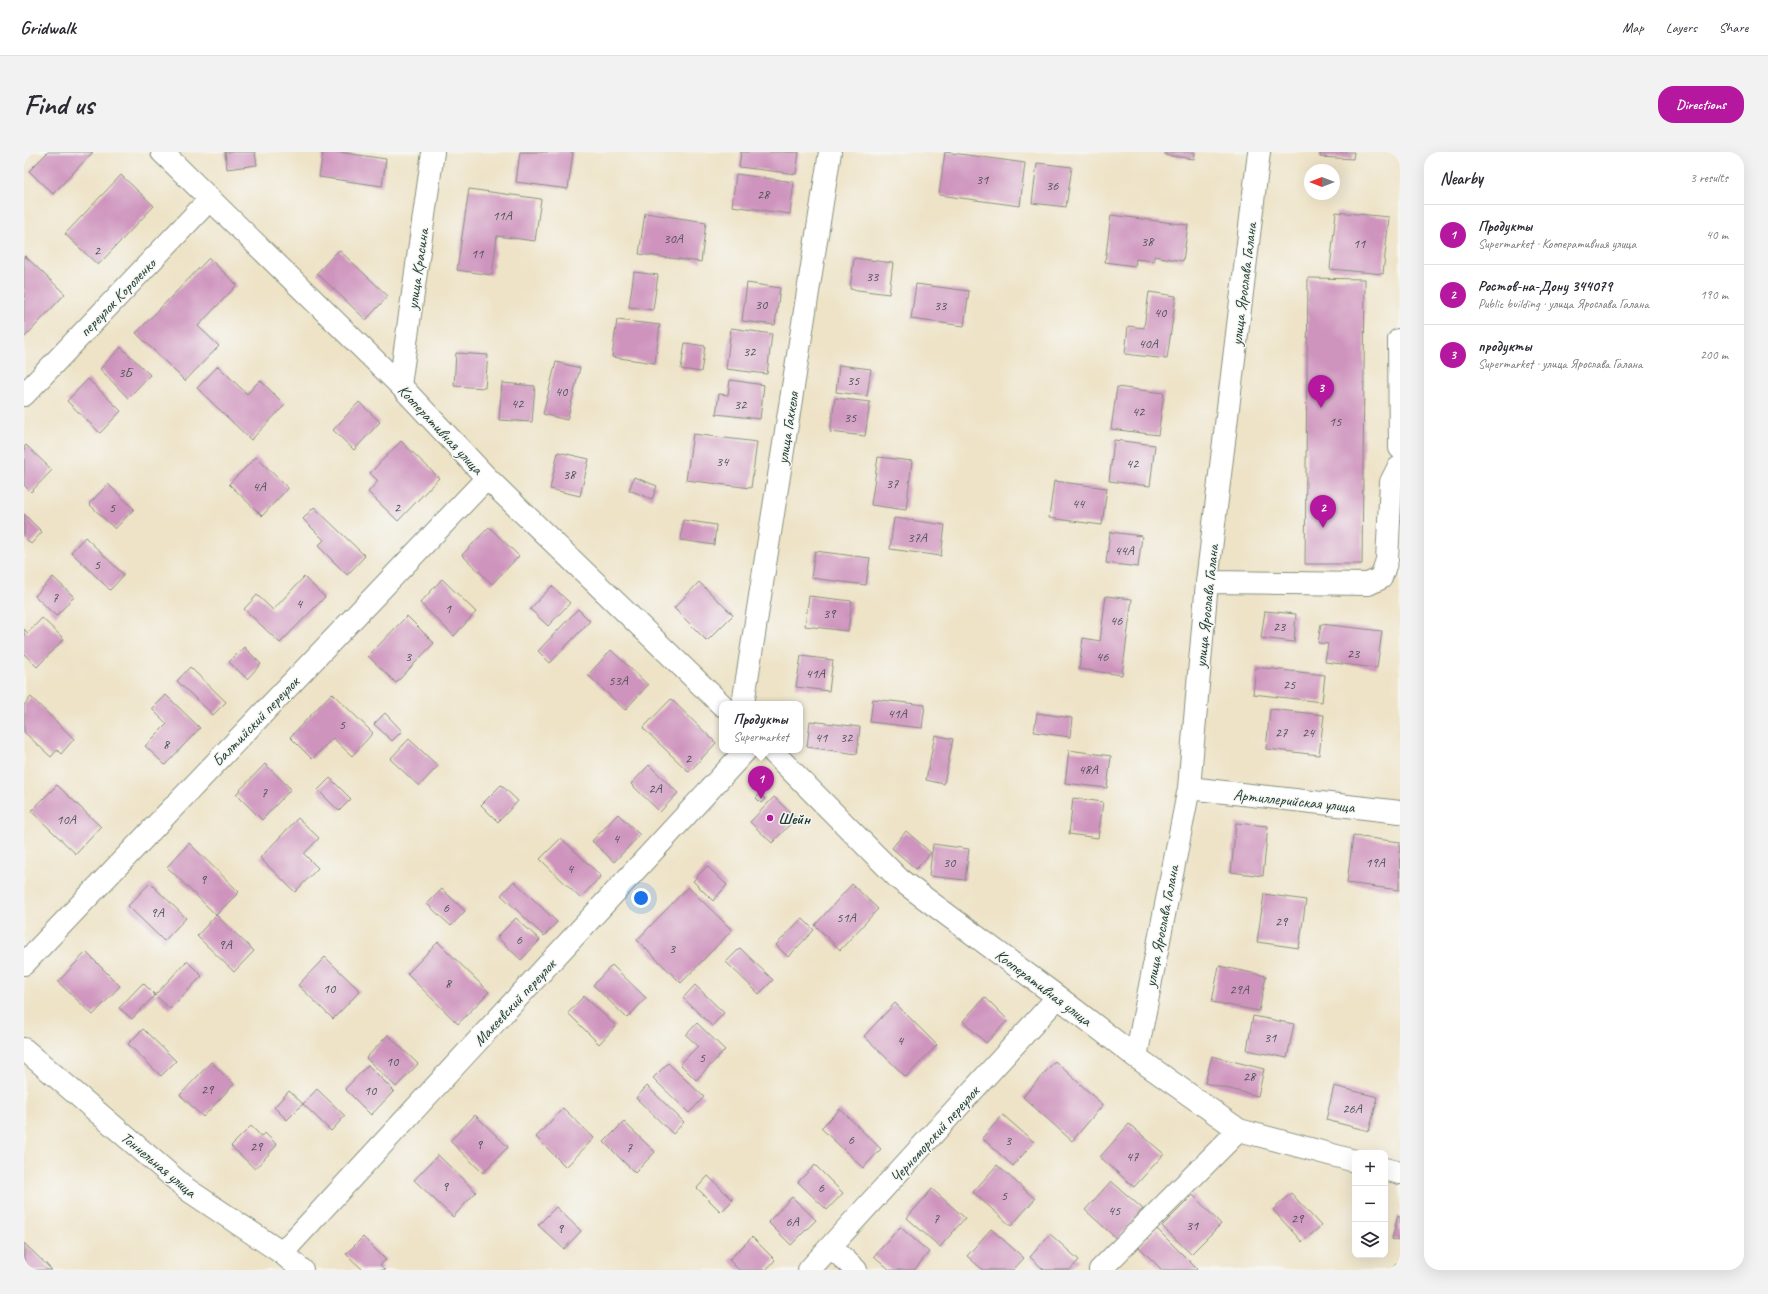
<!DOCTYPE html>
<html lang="en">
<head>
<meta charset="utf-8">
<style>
	body { margin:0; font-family:Caveat,sans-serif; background:#f2f2f3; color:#2b2b33 }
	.controls { position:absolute; right:12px; bottom:12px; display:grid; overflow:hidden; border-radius:8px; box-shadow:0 4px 16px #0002 }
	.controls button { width:36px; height:36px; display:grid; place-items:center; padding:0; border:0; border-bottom:1px solid #e1e1e2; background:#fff; color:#2b2b33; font:20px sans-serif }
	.compass { position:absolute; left:1280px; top:12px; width:36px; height:36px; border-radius:50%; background:#fff; box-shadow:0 4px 16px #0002; rotate:270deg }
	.you { position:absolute; left:617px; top:746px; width:14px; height:14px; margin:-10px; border:3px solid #fff; border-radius:50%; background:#1a73e8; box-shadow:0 0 0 6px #1a73e833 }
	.badge { display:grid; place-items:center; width:26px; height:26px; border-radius:50%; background:#b5179e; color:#fff; font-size:13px; font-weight:700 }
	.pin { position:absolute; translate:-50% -33px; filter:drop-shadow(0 1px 2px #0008) }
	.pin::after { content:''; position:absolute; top:21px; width:14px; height:12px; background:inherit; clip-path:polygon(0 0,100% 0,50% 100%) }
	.popup { position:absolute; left:695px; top:549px; width:84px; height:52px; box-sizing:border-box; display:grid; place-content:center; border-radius:8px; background:#fff; filter:drop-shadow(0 1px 3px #0005); font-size:13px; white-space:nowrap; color:#7c7c81 }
	.popup b { font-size:15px; color:#2b2b33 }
	.popup::after { content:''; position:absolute; left:50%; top:100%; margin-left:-8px; border:8px solid transparent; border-top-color:#fff }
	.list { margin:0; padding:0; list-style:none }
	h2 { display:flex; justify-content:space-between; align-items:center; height:52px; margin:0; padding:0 16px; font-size:17px }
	h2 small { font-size:13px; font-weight:400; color:#7c7c81 }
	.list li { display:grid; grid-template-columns:26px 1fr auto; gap:12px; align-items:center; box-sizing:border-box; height:60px; padding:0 16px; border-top:1px solid #e1e1e2 }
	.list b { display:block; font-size:15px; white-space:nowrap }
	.list p { margin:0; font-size:13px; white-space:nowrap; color:#7c7c81 }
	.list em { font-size:13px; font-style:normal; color:#7c7c81 }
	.icon { flex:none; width:22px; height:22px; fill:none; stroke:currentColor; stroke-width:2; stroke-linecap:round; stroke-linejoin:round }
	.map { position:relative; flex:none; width:1376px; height:1118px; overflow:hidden; border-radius:16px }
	header { display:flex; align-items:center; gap:24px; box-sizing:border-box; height:56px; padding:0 20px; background:#fff; border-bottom:1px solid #e1e1e2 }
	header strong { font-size:19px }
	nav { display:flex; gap:22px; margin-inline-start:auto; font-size:14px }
	.intro { display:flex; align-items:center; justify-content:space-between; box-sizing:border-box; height:96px; padding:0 24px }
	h1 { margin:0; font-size:28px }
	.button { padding:10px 18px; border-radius:16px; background:#b5179e; color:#fff; font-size:14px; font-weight:700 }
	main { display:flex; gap:24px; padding:0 24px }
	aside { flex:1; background:#fff; border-radius:16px; box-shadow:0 4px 16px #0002 }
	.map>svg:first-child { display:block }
</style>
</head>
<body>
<header>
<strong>Gridwalk</strong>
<nav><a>Map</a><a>Layers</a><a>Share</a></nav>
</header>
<div class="intro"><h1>Find us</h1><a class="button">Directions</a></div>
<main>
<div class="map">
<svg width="1376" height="1118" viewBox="0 0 1376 1118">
	<rect width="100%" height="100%" fill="#f6f6f2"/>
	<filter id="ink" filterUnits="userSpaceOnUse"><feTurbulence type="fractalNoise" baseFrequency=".025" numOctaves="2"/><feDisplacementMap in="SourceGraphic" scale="8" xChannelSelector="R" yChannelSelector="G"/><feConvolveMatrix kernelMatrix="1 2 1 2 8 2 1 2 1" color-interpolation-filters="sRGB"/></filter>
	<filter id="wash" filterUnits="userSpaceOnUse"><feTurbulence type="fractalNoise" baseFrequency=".012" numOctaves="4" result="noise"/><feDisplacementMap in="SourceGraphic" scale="16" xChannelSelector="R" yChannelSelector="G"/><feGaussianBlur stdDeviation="0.9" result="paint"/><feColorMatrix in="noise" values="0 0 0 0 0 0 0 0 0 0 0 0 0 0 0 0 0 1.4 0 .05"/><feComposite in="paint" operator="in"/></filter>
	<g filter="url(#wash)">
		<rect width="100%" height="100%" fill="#eee3c7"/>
		<g id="blocks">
			<path fill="#cf94be" d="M24,0H69L29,42L5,19Z
				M201,0H231L233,13L203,17Z
				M299,0H314L362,7L358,34L295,25Z
				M496,0H549L544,37L492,30Z
				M717,0H775L772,22L715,15Z
				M921,0L1001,11L996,54L915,43Z
				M1141,0H1171L1170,7L1141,3Z
				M1296,0H1330L1329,7L1296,5Z
				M1013,11L1048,15L1042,55L1008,51Z
				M712,22L770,30L766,62L708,54Z
				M97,23L130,54L74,113L41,82Z
				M445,37L517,47L511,89L473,84L468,123L433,118Z
				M1312,60L1365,65L1359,122L1306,117Z
				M621,61L682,70L677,110L615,102Z
				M1087,63L1164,73L1159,109L1130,104V109L1112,107L1111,114L1081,110Z
				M315,98L364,144L342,168L293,121Z
				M1,104L41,142L0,186V105Z
				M185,106L213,133L174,174L195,194L161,229L112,181Z
				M830,106L869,111L865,142L826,137Z
				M610,120L634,123L629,158L605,155Z
				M1284,126L1341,127L1338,412H1281Z
				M723,131L756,136L751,173L718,169Z
				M892,132L945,139L940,174L887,167Z
				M1125,140L1152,144L1143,207L1101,202L1104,174L1120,176Z
				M593,168L636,173L631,211L588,205Z
				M707,176L748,182L743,222L702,217Z
				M661,191L681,194L677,220L657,217Z
				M97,195L126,223L104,246L76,217Z
				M432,201L464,203L461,236L430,234Z
				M532,210L556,216L543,268L519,262Z
				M815,213L847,217L843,244L812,240Z
				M194,214L223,242L236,228L261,253L227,288L173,236Z
				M64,227L97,259L76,281L43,249Z
				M706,228L740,233L736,267L692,262L695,242L704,243Z
				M478,231L511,234L508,270L475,268Z
				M1093,235L1140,241L1134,283L1087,277Z
				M811,246L846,250L841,284L806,280Z
				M335,250L356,270L330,298L309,278Z
				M669,282L733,290L727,336L662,328Z
				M1090,288L1131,293L1126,334L1085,329Z
				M377,289L415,326L374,369L344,340L354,329L346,321Z
				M2,293L28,318L7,340L0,333V295Z
				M534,300L565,307L556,344L526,337Z
				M232,305L264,336L238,364L205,332Z
				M854,305L888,309L882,358L847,353Z
				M610,325L633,334L628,347L605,338Z
				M1030,329L1083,336L1078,373L1025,366Z
				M84,332L110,357L91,377L65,352Z
				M290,355L341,404L323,423L294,394L300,388L279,367Z
				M0,362L18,380L7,392L0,385Z
				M870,366L921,373L917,404L866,397Z
				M659,368L692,373L690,393L657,388Z
				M465,375L495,404L468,432L438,403Z
				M1086,380L1118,384L1114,415L1082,411Z
				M61,385L100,423L86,438L47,400Z
				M791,399L846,406L842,433L787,426Z
				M29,425L50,445L32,464L11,444Z
				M280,425L301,445L256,491L220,457L233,443L249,458Z
				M418,427L452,460L430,484L396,451Z
				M675,430L709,463L683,489L650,456Z
				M528,434L546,451L524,474L506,457Z
				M785,444L828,449L824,479L781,474Z
				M1082,444L1108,447L1098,523L1055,517L1059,486L1076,489Z
				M554,457L566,469L526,511L514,499Z
				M1241,459L1272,462L1270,490L1237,486Z
				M383,464L410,491L372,531L344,504Z
				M18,466L40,487L13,515L0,502V477L4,481Z
				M1297,472L1358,479L1353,516L1301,510L1304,492L1294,491Z
				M220,495L237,512L223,527L205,510Z
				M587,498L624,533L601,558L564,523Z
				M777,504L809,508L805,539L772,535Z
				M166,515L202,550L189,563L153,529Z
				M1232,515L1301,523L1298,550L1229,542Z
				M308,541L349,581L328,604L309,586L288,607L266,585Z
				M142,543L176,576L141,613L121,594L143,572L128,557Z
				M7,545L50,587L37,602L33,598L27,605L0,580V553Z
				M647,547L692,591L665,620L619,576Z
				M849,547L901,553L898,576L846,570Z
				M1246,557L1300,563L1295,603L1242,597Z
				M361,561L378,579L368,589L350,572Z
				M1013,561L1048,566L1046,585L1010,580Z
				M786,569L836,575L833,602L783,595Z
				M911,583L929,587L920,632L902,628Z
				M385,587L414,614L395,634L366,607Z
				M1045,598L1087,604L1083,636L1041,631Z
				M241,612L267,637L238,668L212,642Z
				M625,613L654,641L636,660L607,632Z
				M306,626L327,647L315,659L294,638Z
				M33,633L77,675L52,702L7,659Z
				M477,633L494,649L474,670L457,653Z
				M736,642L741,647L737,651L732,646Z
				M750,645L772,666L748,691L726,670Z
				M1049,646L1079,650L1074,686L1045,682Z
				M594,662L616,683L590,710L568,689Z
				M274,666L295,686L280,702L294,716L271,740L236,706Z
				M1212,671L1244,674L1239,724L1207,720Z
				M882,679L907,701L892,717L868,696Z
				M1329,684L1376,690L1375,738L1323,731Z
				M537,686L577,724L556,746L516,707Z
				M165,691L215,740L192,763L230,799L210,820L173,784L192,763L143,715Z
				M909,692L945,697L941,728L905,724Z
				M683,714L703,733L689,749L669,729Z
				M490,729L533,770L520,784L477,743Z
				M126,731L162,766L140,789L104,754Z
				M828,732L854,757L816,798L791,773Z
				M664,735L708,778L657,831L613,788Z
				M418,737L441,759L427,774L403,752Z
				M1240,742L1282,748L1275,796L1233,790Z
				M492,766L516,788L497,808L473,785Z
				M778,766L790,778L764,805L752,793Z
				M414,790L465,840L434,872L383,822Z
				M716,796L749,828L735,842L702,810Z
				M62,800L96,834L69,863L34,830Z
				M301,805L336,839L309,867L274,833Z
				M163,809L178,824L146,857L131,843Z
				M588,813L622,846L603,866L569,833Z
				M1195,814L1242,824L1235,859L1188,850Z
				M119,831L131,843L108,867L95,856Z
				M671,833L700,861L688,874L659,846Z
				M560,844L592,874L575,892L544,861Z
				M961,845L984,868L962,891L939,869Z
				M871,851L913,893L882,925L840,884Z
				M1229,864L1270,872L1263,906L1223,898Z
				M673,871L701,898L672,928L656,912L674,894L662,883Z
				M119,877L152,909L137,924L104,892Z
				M364,883L394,912L372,935L342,906Z
				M1188,904L1240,917L1234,944L1181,931Z
				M1031,909L1079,953L1048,989L999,945Z
				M187,910L210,932L179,965L156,943Z
				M644,911L680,945L665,961L629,926Z
				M344,913L370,939L347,963L321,937Z
				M623,934L660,970L649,982L612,946Z
				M1310,934L1354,945L1345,979L1302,968Z
				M293,937L321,964L307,979L279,952L263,968L250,955L265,939L279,952Z
				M539,956L570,986L542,1015L512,985Z
				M816,957L857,997L839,1016L797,976Z
				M451,963L484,995L459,1021L426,989Z
				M979,963L1010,990L989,1014L958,986Z
				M600,970L631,1000L611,1021L580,990Z
				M1105,972L1140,1002L1110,1035L1076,1005Z
				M227,974L237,984L241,981L253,993L231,1017L207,994Z
				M414,1003L452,1040L429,1065L390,1028Z
				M791,1013L819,1041L803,1058L774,1030Z
				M973,1013L1011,1047L987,1074L949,1040Z
				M684,1024L709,1048L697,1060L673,1036Z
				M1087,1029L1119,1057L1093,1087L1061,1058Z
				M908,1037L941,1066L916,1095L883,1066Z
				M1267,1041L1297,1074L1278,1090L1249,1058Z
				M1169,1043L1197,1072L1167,1102L1138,1074Z
				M768,1045L792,1068L767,1093L744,1070Z
				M532,1055L557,1079L540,1097L514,1073Z
				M1374,1064L1376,1065V1089L1368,1087Z
				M876,1075L905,1100L890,1118H866L850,1104Z
				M967,1077L1000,1106L989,1118H959L943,1104Z
				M1133,1077L1173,1117L1172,1118H1138L1115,1095Z
				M1026,1082L1055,1108L1046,1118H1020L1006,1105Z
				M339,1085L362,1108L356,1113L361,1118H339L322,1102Z
				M728,1085L751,1108L742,1118H715L705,1108Z
				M0,1091L28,1118H0Z
				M1372,1111L1376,1113V1118H1370Z"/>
		</g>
	</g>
	<g filter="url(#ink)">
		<use href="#blocks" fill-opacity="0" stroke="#86907e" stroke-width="1"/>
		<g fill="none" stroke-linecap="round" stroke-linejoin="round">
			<g stroke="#86907e" stroke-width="24">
				<path id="minor" d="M138,0L376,233L463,326L698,553
					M1375,188L1376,296
					M376,233L409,0
					M0,243L186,47
					M1183,430L1344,432L1357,426L1363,408L1367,330L1374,316L1376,315
					M719,552L806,0
					M747,598L875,727L1034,845L1112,905L1215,978L1331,1009
					M1165,636L1376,660
					M0,812L463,326
					M0,897L164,1038L258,1101L278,1118
					M1112,905L1165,636L1183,430L1235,0
					M1361,1017L1376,1021
					M807,1095L832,1118
					M258,1101L722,598
					M785,1118L1034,845
					M1076,1118L1215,978"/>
			</g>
			<use href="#minor" stroke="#fff" stroke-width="22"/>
		</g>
	</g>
	<circle fill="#b5179e" stroke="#f6f6f2" stroke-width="1.5" cx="746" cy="666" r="4"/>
	<g text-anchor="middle" stroke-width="3" stroke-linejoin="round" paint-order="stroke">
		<g font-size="14" fill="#4b5356">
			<text x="958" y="32">31</text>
			<text x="1028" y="38">36</text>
			<text x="739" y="47">28</text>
			<text x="478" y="68">11А</text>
			<text x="649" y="91">30А</text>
			<text x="1123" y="94">38</text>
			<text x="1335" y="96">11</text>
			<text x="73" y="103">2</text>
			<text x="453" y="106">11</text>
			<text x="848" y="129">33</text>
			<text x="737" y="157">30</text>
			<text x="916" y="158">33</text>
			<text x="1136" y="165">40</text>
			<text x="1124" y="196">40А</text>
			<text x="725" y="204">32</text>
			<text x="101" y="225">3Б</text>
			<text x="829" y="233">35</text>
			<text x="537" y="244">40</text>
			<text x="493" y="256">42</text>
			<text x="716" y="257">32</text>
			<text x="1114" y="264">42</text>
			<text x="826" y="270">35</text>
			<text x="1311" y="274">15</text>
			<text x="698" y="314">34</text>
			<text x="1108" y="316">42</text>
			<text x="545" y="327">38</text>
			<text x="868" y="336">37</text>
			<text x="235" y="339">4А</text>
			<text x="1054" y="356">44</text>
			<text x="88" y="360">5</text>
			<text x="373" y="360">2</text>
			<text x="893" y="390">37А</text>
			<text x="1100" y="403">44А</text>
			<text x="73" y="417">5</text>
			<text x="31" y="450">7</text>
			<text x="275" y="456">4</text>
			<text x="424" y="461">1</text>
			<text x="805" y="466">39</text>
			<text x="1092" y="473">46</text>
			<text x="1255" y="479">23</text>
			<text x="1329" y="506">23</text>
			<text x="384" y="509">3</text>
			<text x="1078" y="509">46</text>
			<text x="791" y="526">41А</text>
			<text x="594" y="533">53А</text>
			<text x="1265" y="537">25</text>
			<text x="873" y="566">41А</text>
			<text x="318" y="577">5</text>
			<text x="1257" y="585">27</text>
			<text x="1284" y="585">24</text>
			<text x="797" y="590">41</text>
			<text x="822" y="590">32</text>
			<text x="142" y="597">8</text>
			<text x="664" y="611">2</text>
			<text x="1064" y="622">48А</text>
			<text x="631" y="641">2А</text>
			<text x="240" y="645">7</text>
			<text x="42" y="672">10А</text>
			<text x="592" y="691">4</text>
			<text x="925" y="715">30</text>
			<text x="1351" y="715">19А</text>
			<text x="546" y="721">4</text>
			<text x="179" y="732">9</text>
			<text x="422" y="760">6</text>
			<text x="133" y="765">9А</text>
			<text x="822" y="770">51А</text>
			<text x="1257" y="774">29</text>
			<text x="495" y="792">6</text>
			<text x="201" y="797">9А</text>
			<text x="648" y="801">3</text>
			<text x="424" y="836">8</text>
			<text x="305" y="841">10</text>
			<text x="1215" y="842">29А</text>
			<text x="1246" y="890">31</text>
			<text x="876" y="893">4</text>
			<text x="678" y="910">5</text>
			<text x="368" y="914">10</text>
			<text x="1225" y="929">28</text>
			<text x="183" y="942">29</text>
			<text x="346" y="943">10</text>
			<text x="1328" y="961">26А</text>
			<text x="827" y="992">6</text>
			<text x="984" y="993">3</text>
			<text x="455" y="997">9</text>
			<text x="232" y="999">29</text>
			<text x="605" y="1000">7</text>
			<text x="1108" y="1009">47</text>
			<text x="421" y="1039">9</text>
			<text x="797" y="1040">6</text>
			<text x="980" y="1048">5</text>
			<text x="1090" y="1063">45</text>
			<text x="912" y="1071">7</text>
			<text x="1273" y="1071">29</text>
			<text x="768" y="1074">6А</text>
			<text x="1168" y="1078">31</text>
			<text x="536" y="1081">9</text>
		</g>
		<g font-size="16" fill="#1f3d34" stroke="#f6f6f2">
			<text transform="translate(393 117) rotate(-82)" y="6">улица Красина</text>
			<text transform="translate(1219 132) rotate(-83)" y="6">улица Ярослава Галана</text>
			<text transform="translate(93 145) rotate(-46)" y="6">переулок Короленко</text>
			<text transform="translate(763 276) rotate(-81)" y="6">улица Гаккеля</text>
			<text transform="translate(417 277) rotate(47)" y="6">Кооперативная улица</text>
			<text transform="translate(1182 454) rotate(-84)" y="6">улица Ярослава Галана</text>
			<text transform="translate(231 569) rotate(-46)" y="6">Балтийский переулок</text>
			<text transform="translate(1270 648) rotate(6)" y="6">Артиллерийская улица</text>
			<text transform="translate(1137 774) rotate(-79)" y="6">улица Ярослава Галана</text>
			<text transform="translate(1020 835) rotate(37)" y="6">Кооперативная улица</text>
			<text transform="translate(490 850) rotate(-47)" y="6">Макеевский переулок</text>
			<text transform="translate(910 982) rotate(-48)" y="6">Черноморский переулок</text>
			<text transform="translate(135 1012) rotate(40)" y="6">Тоннельная улица</text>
		</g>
		<g font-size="16" font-weight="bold" fill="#1f3d34" stroke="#f6f6f2" text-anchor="start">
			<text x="754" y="672">Шейн</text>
		</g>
	</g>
</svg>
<div class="controls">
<button>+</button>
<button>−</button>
<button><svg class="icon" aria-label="layers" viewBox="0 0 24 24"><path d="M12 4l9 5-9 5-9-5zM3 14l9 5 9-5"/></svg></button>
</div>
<svg class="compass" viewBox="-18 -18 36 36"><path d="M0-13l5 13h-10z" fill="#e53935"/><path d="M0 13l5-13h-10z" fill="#7c7c81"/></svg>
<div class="you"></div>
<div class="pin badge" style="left:737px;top:647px">1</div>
<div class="popup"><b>Продукты</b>Supermarket</div>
<div class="pin badge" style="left:1299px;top:376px">2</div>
<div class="pin badge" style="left:1297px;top:256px">3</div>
</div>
<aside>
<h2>Nearby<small>3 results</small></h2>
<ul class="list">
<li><span class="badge">1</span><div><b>Продукты</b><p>Supermarket · Кооперативная улица</p></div><em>40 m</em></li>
<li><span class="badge">2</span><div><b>Ростов-на-Дону 344079</b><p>Public building · улица Ярослава Галана</p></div><em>190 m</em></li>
<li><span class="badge">3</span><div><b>продукты</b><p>Supermarket · улица Ярослава Галана</p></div><em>200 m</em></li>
</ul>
</aside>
</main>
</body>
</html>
